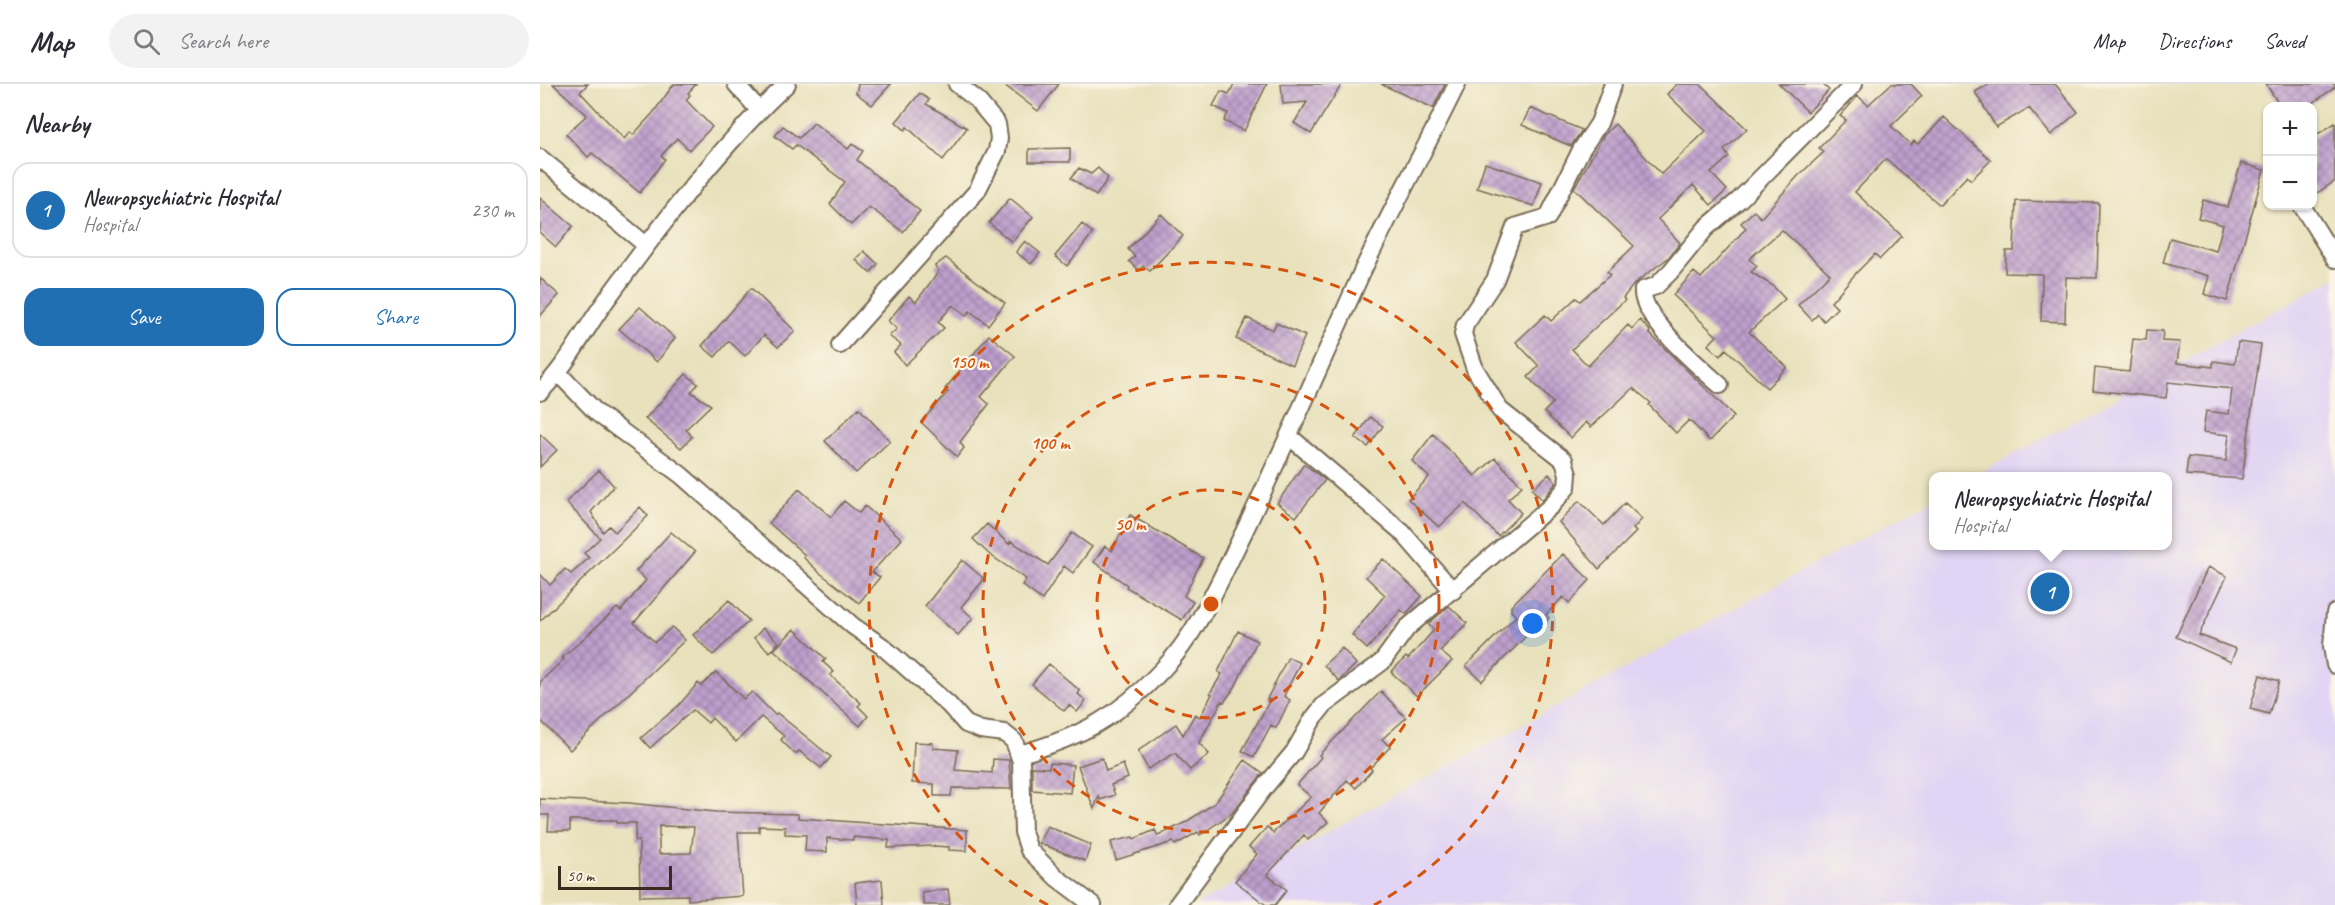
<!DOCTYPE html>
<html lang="en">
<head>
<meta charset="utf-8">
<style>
	body { margin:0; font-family:Caveat,sans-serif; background:#f2f2f3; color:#2b2b33 }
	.controls { position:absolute; right:18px; top:18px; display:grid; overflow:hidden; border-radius:12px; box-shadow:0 2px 4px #0004 }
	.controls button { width:54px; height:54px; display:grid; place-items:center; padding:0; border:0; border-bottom:2px solid #e1e1e2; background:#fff; color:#2b2b33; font:30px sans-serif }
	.scale { position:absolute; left:18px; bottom:15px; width:114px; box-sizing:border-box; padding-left:6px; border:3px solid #3b2a1e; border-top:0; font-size:16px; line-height:21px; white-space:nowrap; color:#3b2a1e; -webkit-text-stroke:4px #fcf5e5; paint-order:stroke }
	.you { position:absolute; left:993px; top:540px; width:21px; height:21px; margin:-15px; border:4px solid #fff; border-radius:50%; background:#1a73e8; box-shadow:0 0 0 9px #1a73e833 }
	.badge { display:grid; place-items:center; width:39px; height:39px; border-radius:50%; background:#1f6fb2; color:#fff; font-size:20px; font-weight:700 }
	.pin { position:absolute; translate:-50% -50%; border:3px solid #fff; box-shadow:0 2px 6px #0006 }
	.popup { position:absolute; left:1389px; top:388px; width:243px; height:78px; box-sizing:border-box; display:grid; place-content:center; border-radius:12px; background:#fff; filter:drop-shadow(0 2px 4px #0005); font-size:20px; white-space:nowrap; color:#7c7c81 }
	.popup b { font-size:22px; color:#2b2b33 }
	.popup::after { content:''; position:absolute; left:50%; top:100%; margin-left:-12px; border:12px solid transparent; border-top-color:#fff }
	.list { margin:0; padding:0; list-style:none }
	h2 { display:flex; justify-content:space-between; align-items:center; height:78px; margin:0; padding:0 24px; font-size:26px }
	h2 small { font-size:20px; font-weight:400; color:#7c7c81 }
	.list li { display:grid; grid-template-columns:39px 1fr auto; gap:18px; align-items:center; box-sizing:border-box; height:96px; margin:0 12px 12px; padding:0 12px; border:2px solid #e1e1e2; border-radius:18px }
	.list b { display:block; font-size:22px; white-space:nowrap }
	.list p { margin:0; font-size:20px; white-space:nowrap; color:#7c7c81 }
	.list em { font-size:20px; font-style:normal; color:#7c7c81 }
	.actions { display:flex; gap:12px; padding:18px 24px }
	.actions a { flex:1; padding:14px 0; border:2px solid #1f6fb2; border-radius:18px; text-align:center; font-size:21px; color:#1f6fb2 }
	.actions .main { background:#1f6fb2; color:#fff }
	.icon { flex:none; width:33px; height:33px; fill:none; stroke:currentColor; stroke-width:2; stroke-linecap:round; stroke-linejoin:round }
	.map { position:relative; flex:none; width:1795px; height:821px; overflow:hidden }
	header { display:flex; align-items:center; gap:36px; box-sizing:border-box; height:84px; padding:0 30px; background:#fff; border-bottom:2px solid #e1e1e2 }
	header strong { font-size:28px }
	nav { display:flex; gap:33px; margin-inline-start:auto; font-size:21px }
	.search { width:420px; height:54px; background:#f2f2f3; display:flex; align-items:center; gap:15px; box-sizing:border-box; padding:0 21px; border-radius:33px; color:#7c7c81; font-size:22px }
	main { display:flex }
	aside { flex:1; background:#fff }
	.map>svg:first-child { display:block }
</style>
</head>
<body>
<header>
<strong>Map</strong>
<div class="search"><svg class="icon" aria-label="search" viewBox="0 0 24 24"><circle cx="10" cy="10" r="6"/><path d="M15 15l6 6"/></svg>Search here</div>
<nav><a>Map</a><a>Directions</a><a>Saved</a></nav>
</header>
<main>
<aside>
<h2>Nearby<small></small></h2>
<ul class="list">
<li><span class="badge">1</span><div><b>Neuropsychiatric Hospital</b><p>Hospital</p></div><em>230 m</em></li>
</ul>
<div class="actions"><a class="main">Save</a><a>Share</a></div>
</aside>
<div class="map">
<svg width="1795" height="821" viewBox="0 0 1795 821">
	<defs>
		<pattern id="building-cross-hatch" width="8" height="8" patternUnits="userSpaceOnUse" patternTransform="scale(1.5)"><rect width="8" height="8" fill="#be9fcd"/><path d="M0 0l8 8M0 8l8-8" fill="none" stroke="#9c82a6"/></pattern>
	</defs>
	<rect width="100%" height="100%" fill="#fcf5e5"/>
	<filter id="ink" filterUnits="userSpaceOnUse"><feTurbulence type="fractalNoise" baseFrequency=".0167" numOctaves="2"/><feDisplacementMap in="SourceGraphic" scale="12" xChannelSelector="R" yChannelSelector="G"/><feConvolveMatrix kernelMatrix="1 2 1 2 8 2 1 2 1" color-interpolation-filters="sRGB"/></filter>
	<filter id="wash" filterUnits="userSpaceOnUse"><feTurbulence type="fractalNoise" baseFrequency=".008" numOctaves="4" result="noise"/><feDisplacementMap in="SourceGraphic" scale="24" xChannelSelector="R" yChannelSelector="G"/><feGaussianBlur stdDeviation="1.35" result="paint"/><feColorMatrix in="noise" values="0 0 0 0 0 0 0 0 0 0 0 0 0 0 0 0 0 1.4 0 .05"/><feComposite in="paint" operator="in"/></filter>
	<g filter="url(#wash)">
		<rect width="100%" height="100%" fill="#e8e1bc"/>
		<path fill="#e1d4f4" d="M1795,194V821H656L1393,415V462H1627V392H1435Z"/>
		<g id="blocks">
			<path fill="url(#building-cross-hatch)" fill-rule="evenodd" d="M13,0H48L40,8L84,55L90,48L93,51L113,29L134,0H156L148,9L150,11L146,16L172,43L149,66L137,54L121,72L125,75L100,109L52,69L48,73L26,50L47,31Z
				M318,0H351L332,21L316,9Z
				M463,0H519L498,27Z
				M694,0H727L704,47L684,37L688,29L673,22L681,7L689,10Z
				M741,0H802L771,50L754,39L767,18L743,20Z
				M841,0H905L893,24Z
				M1137,0H1160L1207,45L1184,66L1189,73L1171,89L1187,106L1171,121L1153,101L1118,135L1140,159L1128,174L1095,199L1083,214L1085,216L1032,265L1048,282L1088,241L1092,245L1100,236L1110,247L1109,249L1194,332L1170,357L1149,336L1136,349L1109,321L1111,319L1093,304L1051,343L1046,338L1031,354L1004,328L1013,319L988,293L999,282L976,258L1005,231L1011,237L1036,214L1040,217L1070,191L1067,188L1094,162L1034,104L1064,51L1075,40L1121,90L1166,47L1127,10Z
				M1239,0H1282L1289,6L1268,28Z
				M1351,0H1371L1382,12L1351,42L1371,61L1374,57L1378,60L1404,33L1451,76L1431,96L1427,92L1400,121L1346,75L1315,108L1362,152L1340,175L1335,170L1317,188L1291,218L1297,224L1284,237L1278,230L1272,236L1258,221L1290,190L1242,146L1209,175L1217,182L1211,188L1233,202L1245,215L1209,248L1247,283L1227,304L1186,265L1180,272L1168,261L1177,252L1133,211L1154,188L1161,194L1206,144L1201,139L1214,127L1221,134L1258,92L1284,68L1279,64L1306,36L1300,32L1318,12L1328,21Z
				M1449,0H1515L1538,28L1511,51L1489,24L1456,43L1435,8Z
				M1726,0H1795V3L1769,22H1740Z
				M380,9L389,16L386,20L427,44L403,76L367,43L365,46L356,38Z
				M990,24L1042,46L1031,62L982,41Z
				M274,39L308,65L312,60L323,67L317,76L380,127L363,148L329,123L311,141L290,120L305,98L256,61L252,65L235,52L243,42L259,54Z
				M1795,39V97L1777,109L1773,101V53Z
				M530,64V78H489V65Z
				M945,79L1002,98L994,122L937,104Z
				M1701,79L1724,86L1687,217L1664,210L1669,192L1623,179L1630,154L1676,167L1683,141L1658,134L1663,116L1688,123Z
				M539,84L551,90L558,84L568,94L556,112L531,94Z
				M0,114L33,142L16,163L0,149Z
				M470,114L493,133L472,158L449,139Z
				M1476,117L1559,119L1557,194L1526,193L1525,238L1501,237L1502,190L1465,189L1466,167H1474Z
				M621,130L643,152L610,187L603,182L599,186L589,177L595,173L588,165Z
				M542,140L553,149L527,182L515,172Z
				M485,157L500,169L491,180L476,168Z
				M324,167L338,180L330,189L316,176Z
				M406,174L465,219L448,241L430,227L426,232L413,221L398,238L404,244L365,281L354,268L361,261L349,252L357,245L348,237L369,212L376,218L399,187L395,182Z
				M0,194L19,211L0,232Z
				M211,204L255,247L238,263L224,251L205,272L189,257L175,273L162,262Z
				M100,223L135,254L117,278L79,245Z
				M707,234L733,246L736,239L765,252L752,281L696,255Z
				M1607,246L1623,247L1622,257L1640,258L1637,279L1673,283V277L1695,280L1698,258L1721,261L1702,395L1646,391L1648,373L1686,377L1689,351L1663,348L1666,327L1689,330L1692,305L1628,298L1626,314L1553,306L1555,284L1589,288L1593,255L1606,256Z
				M449,251L475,272L441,313L449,320L420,358L424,364L417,373L381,338L408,308L405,305Z
				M146,290L158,300L151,308L171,321L146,345L152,353L141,364L105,335Z
				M319,324L350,357L316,389L285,357Z
				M830,333L843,342L828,363L815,354Z
				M0,350L17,366L0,383Z
				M893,350L935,392L955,374L982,402L968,415L981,429L958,452L925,419L899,443L868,415L889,393L872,377Z
				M764,380L785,396L756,433L737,419Z
				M59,386L74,402L51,428L63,448L69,442L75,448L100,423L108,432L0,537V490L10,501L25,485L31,490L49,474L44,469L60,454L26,418Z
				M1009,390L1016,399L1002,416L992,405Z
				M259,405L291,433L304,417L319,429L325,422L362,455L332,488L340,493L319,519L280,489L263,473L265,471L229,439Z
				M1039,417L1064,441L1085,419L1102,435L1093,445L1096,448L1059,485L1019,438Z
				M590,431L663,474L644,512L653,518L642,536L586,503L587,501L554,478L565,462L572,467Z
				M447,440L469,460L471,457L508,481L532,449L552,463L533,489L524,482L502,516L482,501L486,495L450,471L433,455Z
				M131,448L155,468L94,539L115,558L132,543L145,556L30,666L0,636V598L24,575L22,574L77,524L81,527L106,496L96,487Z
				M1023,470L1050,496L1029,519L1023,513L1006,531L1009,534L996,549L992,546L942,597L926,582L976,532L971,527V522Z
				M843,475L882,512L866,530L861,526L827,565L812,551L845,511L826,493Z
				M422,476L442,493V498L421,523L433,534L418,551L385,522Z
				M1668,483L1687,492L1659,551L1696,565L1691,578L1636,553Z
				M189,516L209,537L173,571L153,551Z
				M909,522L927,539L900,567L912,577L877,612L851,588L866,573L868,575L894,546L888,540Z
				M223,544L239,558L230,568L214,554Z
				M254,545L286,575L283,578L294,588L290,591L321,619L318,622L328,632L320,642L234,566Z
				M698,547L717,557L695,603L684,618L682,617L659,659L669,670L650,686L635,669L608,685L598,667L636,640L643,651L655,630L660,633L672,610L670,609L682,590L678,588Z
				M802,564L816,580L799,597L784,581Z
				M748,573L760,579L744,612L750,616L736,644L731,641L714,673L702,667L730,616L727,615Z
				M509,580L540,607L538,610L546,617L537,628L529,621L524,627L492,600Z
				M176,588L204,615L212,608L235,631L237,629L291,673L281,684L259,667L255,670L241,656L244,652L221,633L196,658L172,634L168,639L153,626L110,664L101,654L139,621L158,599L161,602Z
				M1720,591L1739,597L1729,630L1710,625Z
				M841,607L866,634L842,655L850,663L830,684L832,686L816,704L807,696L779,729L788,738L768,756L764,751L727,791L747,806L735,821H726L695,797L717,770L709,763L727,743L733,749L771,713L757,701L781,673L779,671Z
				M374,658L393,659V664L418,666L415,686L452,689L453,675L469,676L471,705L412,704L411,712H394V700L372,699Z
				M562,674L566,687L583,680L588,694L571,701L575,711L560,716L559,712L554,725L538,682Z
				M705,676L723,689L692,729L660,751L658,748L635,761L633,758L576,776L571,758L593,753L594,755L615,746L618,752L646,738L675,719Z
				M510,679L533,681L530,709L492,706V683L509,684Z
				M0,715L89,719L176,728L258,730V734L427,746V767L409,766V763L394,762L348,764L349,756L313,753V756L287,754V768L265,767L266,751L245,750V743L219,742V748H198L203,812L148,816V811L100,812L99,757H95L96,739H77V736H30V747H8L9,731H0ZM119,742L154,743L151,769L119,770Z
				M507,742L551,761L545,777L499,759Z
				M342,796L344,821H317L315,799Z
				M408,805L410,821H384L382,808Z"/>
		</g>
	</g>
	<g filter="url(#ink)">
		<use href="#blocks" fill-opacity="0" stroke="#786a55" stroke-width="1.5"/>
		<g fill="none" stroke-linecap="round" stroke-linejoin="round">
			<g stroke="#786a55" stroke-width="20">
				<path id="minor" d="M196,0L219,26
					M0,74L106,161
					M1762,122L1795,175
					M300,261L437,107L457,67L459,54L457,40L436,15L417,0
					M19,290L57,329L141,391L313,542L342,562L409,621L426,640L441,646L464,649L474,657L481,677L483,748L489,766L517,794L553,821
					M1180,301C1160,283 1100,233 1103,206L1116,202L1131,187L1166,144L1199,116L1314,0
					M0,308C28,281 44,246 67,215C122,140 179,63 247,0
					M750,353L862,448L913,507
					M1795,529L1792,562L1795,581
					M480,670C541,653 578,633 622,586C658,549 680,496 703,450C744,364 782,277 821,190C851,126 886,64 917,0
					M637,821L724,704L754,668L773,635L784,621L842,578L867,544L1011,422L1027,403L1028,390L1024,376L960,326L935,285L923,250L925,241L955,196L975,143L1008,133L1041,66L1059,39L1073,0"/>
			</g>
			<use href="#minor" stroke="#fff" stroke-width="16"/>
		</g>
	</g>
	<g fill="none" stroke="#d7540e" stroke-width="3" stroke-dasharray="10 8">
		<circle cx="671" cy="520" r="114"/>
		<circle cx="671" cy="520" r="228"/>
		<path d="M508 821A342 342 0 1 1 834 821"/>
	</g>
	<circle cx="671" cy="520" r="9" fill="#d7540e" stroke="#fcf5e5" stroke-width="3"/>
	<g font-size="18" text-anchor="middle" font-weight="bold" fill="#d7540e" stroke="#fcf5e5" stroke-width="4.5" stroke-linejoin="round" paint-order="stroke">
		<text x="429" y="284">150 m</text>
		<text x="510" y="365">100 m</text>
		<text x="590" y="446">50 m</text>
	</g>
</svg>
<div class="controls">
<button>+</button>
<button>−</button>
</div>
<div class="scale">50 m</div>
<div class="you"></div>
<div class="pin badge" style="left:1510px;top:508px">1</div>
<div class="popup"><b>Neuropsychiatric Hospital</b>Hospital</div>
</div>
</main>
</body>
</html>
